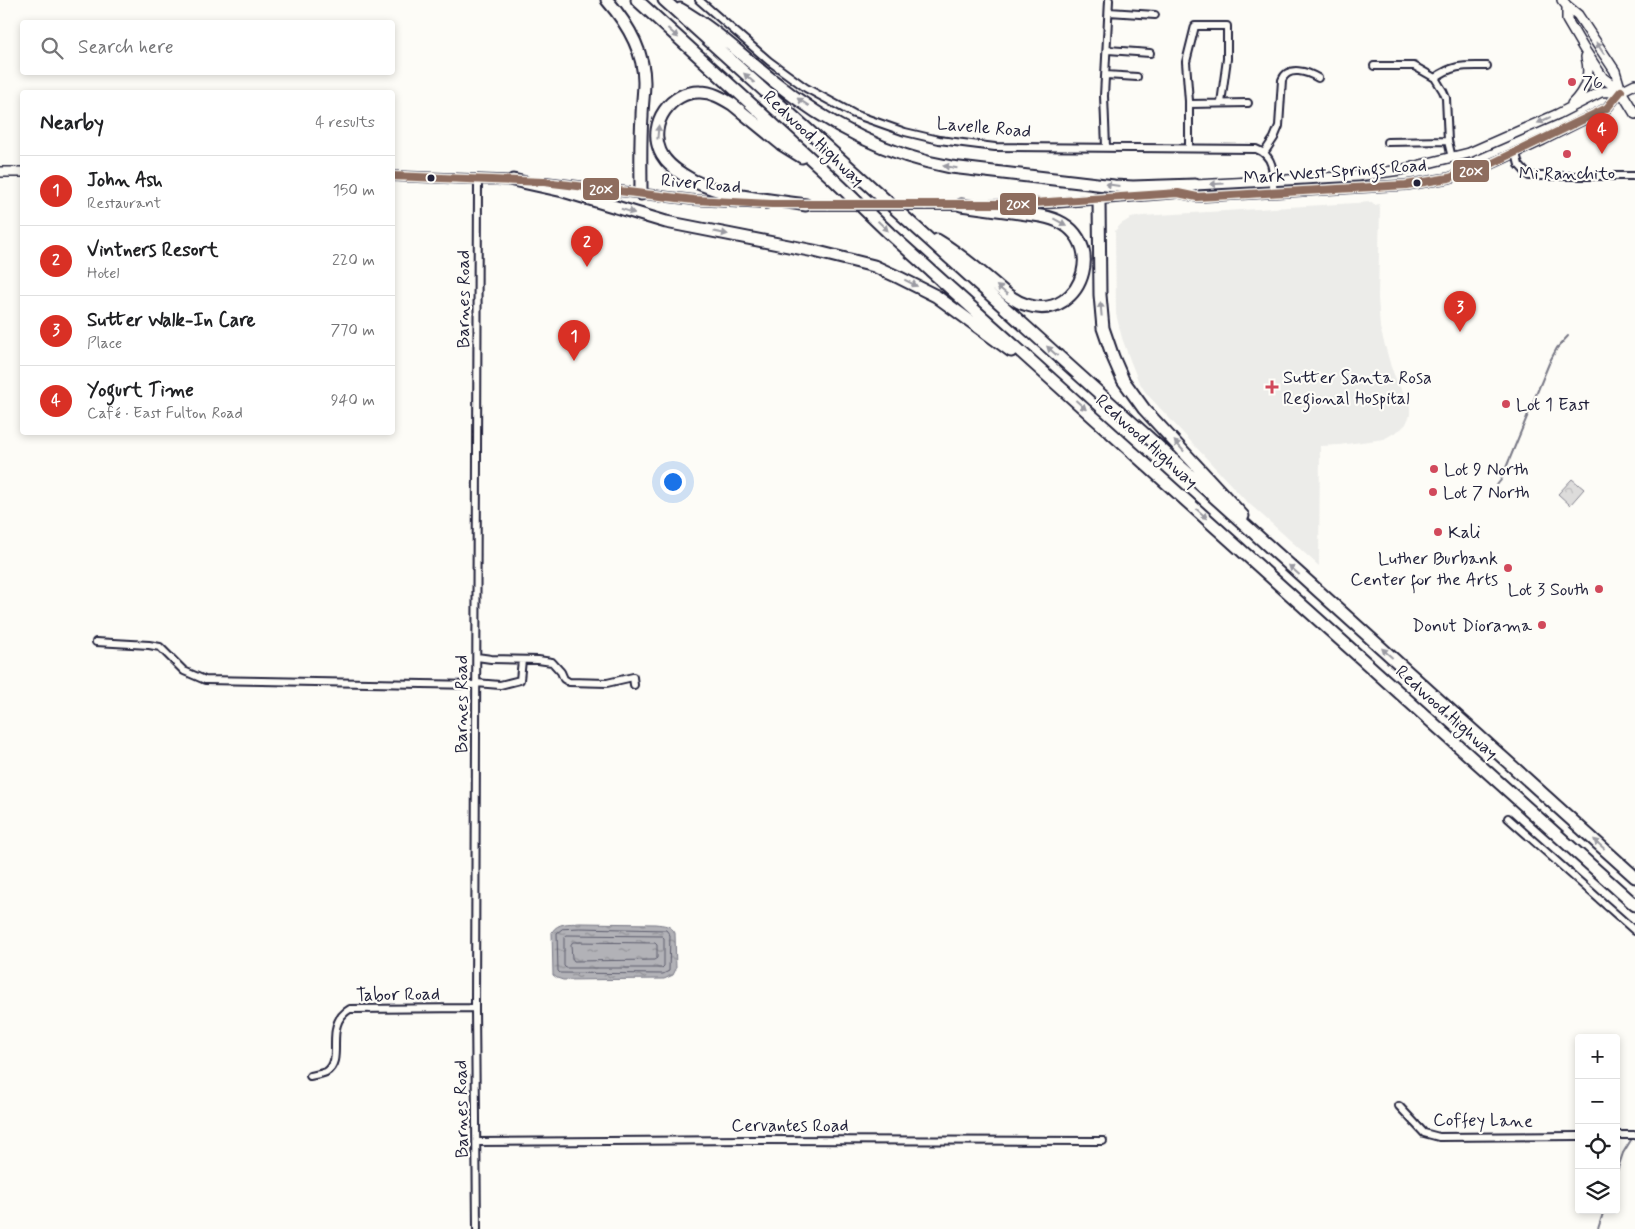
<!DOCTYPE html>
<html lang="en">
<head>
<meta charset="utf-8">
<style>
	body { margin:0; font-family:Mynerve,sans-serif; background:#f2f2f2; color:#202124 }
	.controls { position:absolute; right:15px; bottom:15px; display:grid; overflow:hidden; border-radius:5px; box-shadow:0 2px 8px #0003 }
	.controls button { width:45px; height:45px; display:grid; place-items:center; padding:0; border:0; border-bottom:1px solid #e0e0e0; background:#fff; color:#202124; font:25px sans-serif }
	.you { position:absolute; left:672px; top:481px; width:18px; height:18px; margin:-12px; border:4px solid #fff; border-radius:50%; background:#1a73e8; box-shadow:0 0 0 8px #1a73e833 }
	.badge { display:grid; place-items:center; width:32px; height:32px; border-radius:50%; background:#d93025; color:#fff; font-size:16px; font-weight:700 }
	.pin { position:absolute; translate:-50% -41px; filter:drop-shadow(0 1px 2px #0008) }
	.pin::after { content:''; position:absolute; top:26px; width:18px; height:15px; background:inherit; clip-path:polygon(0 0,100% 0,50% 100%) }
	.list { margin:0; padding:0; list-style:none }
	h2 { display:flex; justify-content:space-between; align-items:center; height:65px; margin:0; padding:0 20px; font-size:21px }
	h2 small { font-size:16px; font-weight:400; color:#757577 }
	.list li { display:grid; grid-template-columns:32px 1fr auto; gap:15px; align-items:center; box-sizing:border-box; height:70px; padding:0 20px; border-top:1px solid #e0e0e0 }
	.list b { display:block; font-size:19px; white-space:nowrap }
	.list p { margin:0; font-size:16px; white-space:nowrap; color:#757577 }
	.list em { font-size:16px; font-style:normal; color:#757577 }
	.icon { flex:none; width:28px; height:28px; fill:none; stroke:currentColor; stroke-width:2; stroke-linecap:round; stroke-linejoin:round }
	.map { position:relative; flex:none; width:1635px; height:1229px; overflow:hidden }
	.search { position:absolute; background:#fff; box-shadow:0 2px 8px #0003; left:20px; top:20px; width:375px; height:55px; display:flex; align-items:center; gap:12px; box-sizing:border-box; padding:0 18px; border-radius:5px; color:#757577; font-size:19px }
	.panel { position:absolute; background:#fff; box-shadow:0 2px 8px #0003; left:20px; top:90px; width:375px; height:345px; border-radius:5px }
	.map>svg:first-child { display:block }
</style>
</head>
<body>
<div class="map">
<svg width="1635" height="1229" viewBox="0 0 1635 1229">
	<defs>
		<pattern id="park-crowns" width="20" height="18" patternUnits="userSpaceOnUse" patternTransform="scale(1.25)"><rect width="20" height="18" fill="#dddcdb"/><path d="M2 6a3 3 0 1 1 6 0M12 15a3 3 0 1 1 6 0" fill="none" stroke="#bdbcbd"/></pattern>
		<pattern id="water-ripples" width="26" height="14" patternUnits="userSpaceOnUse" patternTransform="scale(1.25)"><rect width="26" height="14" fill="#b2b2b7"/><path d="M2 4q2-2 4 0t4 0M15 11q2-2 4 0t4 0" fill="none" stroke="#909096"/></pattern>
	</defs>
	<rect width="100%" height="100%" fill="#fdfcf7"/>
	<filter id="ink" filterUnits="userSpaceOnUse"><feTurbulence type="fractalNoise" baseFrequency=".02" numOctaves="2"/><feDisplacementMap in="SourceGraphic" scale="10" xChannelSelector="R" yChannelSelector="G"/><feConvolveMatrix kernelMatrix="1 2 1 2 8 2 1 2 1" color-interpolation-filters="sRGB"/></filter>
	<g filter="url(#ink)">
		<path fill="#ecece9" d="M1372,202L1375,205L1379,204L1380,208L1378,297L1380,328L1391,367L1397,382L1410,404V415L1406,424L1401,429L1384,439L1339,445L1320,446L1319,566L1244,499L1146,393L1138,380L1130,360L1122,338L1116,314L1115,231L1121,224L1131,218L1142,216Z"/>
		<path fill="url(#park-crowns)" stroke="#807f8b" d="M1572,479L1584,489L1570,505L1558,494Z"/>
		<path fill="url(#water-ripples)" stroke="#787885" d="M580,923L655,924C664,925 671,925 675,933L676,969L673,975L664,979L563,980L557,978L553,975L552,932C558,922 569,924 580,923Z"/>
		<g fill="none" stroke-linecap="round" stroke-linejoin="round">
			<path stroke="#5c5c6d" stroke-width="1" d="M580,928L666,930L670,935L669,971L663,974L560,973L558,971L557,933L562,929Z
				M566,935L662,936L664,938V966L662,968H566L564,966V938Z
				M573,942L655,943L657,945V958L654,960L574,961L572,958L571,945Z"/>
			<path stroke="#787885" stroke-width="2" d="M1497,485L1501,480L1550,361L1557,348L1568,336
				M1616,1174L1623,1153L1631,1140
				M1598,1229L1604,1210"/>
			<g stroke="#22223b" stroke-width="10">
				<path id="street" d="M699,0L769,61L806,88L854,114L905,132L939,140L995,147L1256,149C1276,156 1273,176 1273,193
					M1109,12L1155,15
					M1108,50L1150,53
					M1374,66H1414L1435,78L1443,91L1446,98L1448,141L1452,158
					M1106,75L1137,77
					M1435,78C1453,64 1466,66 1487,66
					M1189,104L1248,103
					M1387,142L1448,141
					M1106,147L1104,96L1109,0
					M1189,148V101L1186,62L1195,26H1227V59L1221,103
					M1264,153L1274,138L1279,126L1282,80C1288,65 1308,72 1318,78
					M1516,153L1519,165L1529,176H1635
					M96,642L149,645L160,647L184,671L205,680L476,685
					M477,657L491,659L538,660L552,662L561,672L564,679L569,682L607,683L633,677L634,685
					M476,683L500,685L520,680L522,660
					M1508,818L1635,931
					M310,1076C315,1075 321,1074 326,1072C346,1060 322,1025 350,1009L475,1008
					M1399,1106L1424,1133L1439,1137L1579,1136
					M1616,1135H1635
					M477,1142L751,1140L1103,1141
					M477,1229L475,1008L478,179"/>
			</g>
			<g stroke="#22223b" stroke-width="12">
				<path id="secondary" d="M1562,0L1567,6L1578,15L1615,71L1621,91L1635,114
					M1567,6V20L1584,49L1603,78L1621,91
					M1572,104C1586,90 1591,76 1586,57
					M0,172H22
					M392,176L520,181
					M545,182L694,200L766,204
					M1179,193L1197,197L1406,185L1449,178L1489,165L1543,140L1607,108L1621,91L1635,84
					M801,205H829
					M925,205H967
					M988,205L1052,203L1178,193L1195,185L1358,176L1400,170L1469,153L1558,114L1601,92L1621,91"/>
			</g>
			<g stroke="#22223b" stroke-width="15">
				<path id="highway" d="M607,0C627,23 644,50 644,82C644,94 642,105 642,117C640,142 641,168 641,194
					M637,0L832,178L889,233L1635,905
					M664,0L1635,877
					M680,9C714,28 741,55 771,79C824,122 883,155 951,167L1114,186L1133,187L1195,185
					M802,157L781,144L732,104C722,98 712,92 700,92C671,91 648,123 660,151C666,165 681,174 694,181C728,198 769,199 806,205
					M513,180L563,191L666,222L814,251L874,266L900,278L936,296L1011,351
					M1099,199L1100,295L1103,328L1113,357L1123,380L1144,409L1243,516
					M937,240C956,251 972,265 989,279C1001,289 1012,301 1027,305C1083,324 1115,229 1041,216L961,205"/>
			</g>
			<use href="#street" stroke="#fdfcf7" stroke-width="6"/>
			<use href="#secondary" stroke="#fdfcf7" stroke-width="9"/>
			<use href="#highway" stroke="#fdfcf7" stroke-width="11"/>
			<g stroke="#22223b" stroke-width="12" stroke-linecap="butt">
				<path id="secondary-bridge" d="M829,205H925"/>
			</g>
			<use href="#secondary-bridge" stroke="#fdfcf7" stroke-width="9"/>
			<g stroke="#fdfcf7" stroke-width="11">
				<path id="bus-1" d="M392,176L544,182L694,200L772,204H1020L1178,193L1197,197L1406,185L1449,178L1489,165L1607,108L1621,91"/>
			</g>
			<use href="#bus-1" stroke="#8e6d5e" stroke-width="8"/>
		</g>
		<defs><path id="oneway-solid" d="M-6-.8H1V-3.2L6.5 0L1 3.2V.8H-6Z" transform="scale(1.25)"/></defs>
		<g fill="#9a9aa2">
			<use href="#oneway-solid" transform="translate(673 33) rotate(42)"/>
			<use href="#oneway-solid" transform="translate(1600 48) rotate(-123)"/>
			<use href="#oneway-solid" transform="translate(749 78) rotate(-138)"/>
			<use href="#oneway-solid" transform="translate(803 102) rotate(-146)"/>
			<use href="#oneway-solid" transform="translate(1544 120) rotate(155)"/>
			<use href="#oneway-solid" transform="translate(658 132) rotate(-85)"/>
			<use href="#oneway-solid" transform="translate(950 167) rotate(-171)"/>
			<use href="#oneway-solid" transform="translate(1217 184) rotate(176)"/>
			<use href="#oneway-solid" transform="translate(1112 185) rotate(-173)"/>
			<use href="#oneway-solid" transform="translate(628 211) rotate(17)"/>
			<use href="#oneway-solid" transform="translate(1060 222) rotate(28)"/>
			<use href="#oneway-solid" transform="translate(883 226) rotate(44)"/>
			<use href="#oneway-solid" transform="translate(721 233) rotate(11)"/>
			<use href="#oneway-solid" transform="translate(911 283) rotate(27)"/>
			<use href="#oneway-solid" transform="translate(1002 290) rotate(-141)"/>
			<use href="#oneway-solid" transform="translate(1101 309) rotate(-95)"/>
			<use href="#oneway-solid" transform="translate(1052 351) rotate(-138)"/>
			<use href="#oneway-solid" transform="translate(1081 405) rotate(42)"/>
			<use href="#oneway-solid" transform="translate(1179 446) rotate(-133)"/>
			<use href="#oneway-solid" transform="translate(1202 514) rotate(42)"/>
			<use href="#oneway-solid" transform="translate(1294 570) rotate(-138)"/>
			<use href="#oneway-solid" transform="translate(1387 653) rotate(-138)"/>
			<use href="#oneway-solid" transform="translate(1599 844) rotate(-138)"/>
		</g>
	</g>
	<g fill="#d1495b" stroke="#fdfcf7" stroke-width="2">
		<circle cx="1572" cy="82" r="5"/>
		<circle cx="1567" cy="154" r="5"/>
		<path d="M1269.5 379.5h5v5h5v5h-5v5h-5v-5h-5v-5h5z"/>
		<circle cx="1506" cy="404" r="5"/>
		<circle cx="1434" cy="469" r="5"/>
		<circle cx="1433" cy="492" r="5"/>
		<circle cx="1438" cy="532" r="5"/>
		<circle cx="1508" cy="568" r="5"/>
		<circle cx="1599" cy="589" r="5"/>
		<circle cx="1542" cy="625" r="5"/>
	</g>
	<g fill="#22223b" stroke="#fdfcf7" stroke-width="2">
		<circle cx="431" cy="178" r="4.5"/>
		<circle cx="1417" cy="183" r="4.5"/>
	</g>
	<g text-anchor="middle" stroke-width="4.5" stroke-linejoin="round" paint-order="stroke">
		<g font-size="18" fill="#22223b" stroke="#fdfcf7" text-anchor="start">
			<text x="1582" y="88">76</text>
			<text x="1567" y="179" text-anchor="middle">Mi Ranchito</text>
			<text x="1283" y="383">Sutter Santa Rosa<tspan x="1283" dy="21">Regional Hospital</tspan></text>
			<text x="1516" y="410">Lot 1 East</text>
			<text x="1444" y="475">Lot 9 North</text>
			<text x="1443" y="498">Lot 7 North</text>
			<text x="1448" y="538">Kali</text>
			<text x="1498" y="564" text-anchor="end">Luther Burbank<tspan x="1498" dy="21">Center for the Arts</tspan></text>
			<text x="1589" y="595" text-anchor="end">Lot 3 South</text>
			<text x="1532" y="631" text-anchor="end">Donut Diorama</text>
		</g>
		<g font-size="18" fill="#22223b" stroke="#fdfcf7">
			<text transform="translate(984 127) rotate(5)" y="6">Lavelle Road</text>
			<text transform="translate(814 138) rotate(43)" y="6">Redwood Highway</text>
			<text transform="translate(1335 171) rotate(-4)" y="6">Mark West Springs Road</text>
			<text transform="translate(701 183) rotate(5)" y="6">River Road</text>
			<text transform="translate(463 299) rotate(-90)" y="6">Barnes Road</text>
			<text transform="translate(1147 441) rotate(42)" y="6">Redwood Highway</text>
			<text transform="translate(461 704) rotate(-90)" y="6">Barnes Road</text>
			<text transform="translate(1447 712) rotate(42)" y="6">Redwood Highway</text>
			<text transform="translate(398 994) rotate(-1)" y="6">Tabor Road</text>
			<text transform="translate(461 1109) rotate(-91)" y="6">Barnes Road</text>
			<text transform="translate(1483 1120) rotate(1)" y="6">Coffey Lane</text>
			<text x="790" y="1131">Cervantes Road</text>
		</g>
	</g>
	<g stroke="#fdfcf7" stroke-width="2">
		<rect x="1452" y="159" width="38" height="24" rx="5" fill="#8e6d5e"/>
		<rect x="582" y="177" width="38" height="24" rx="5" fill="#8e6d5e"/>
		<rect x="999" y="192" width="38" height="24" rx="5" fill="#8e6d5e"/>
	</g>
	<g font-size="14" text-anchor="middle" font-weight="bold" fill="#fff">
		<text x="1471" y="176">20X</text>
		<text x="601" y="194">20X</text>
		<text x="1018" y="209">20X</text>
	</g>
</svg>
<div class="controls">
<button>+</button>
<button>−</button>
<button><svg class="icon" aria-label="locate" viewBox="0 0 24 24"><circle cx="12" cy="12" r="6"/><path d="M12 2v4M12 18v4M2 12h4M18 12h4"/></svg></button>
<button><svg class="icon" aria-label="layers" viewBox="0 0 24 24"><path d="M12 4l9 5-9 5-9-5zM3 14l9 5 9-5"/></svg></button>
</div>
<div class="you"></div>
<div class="pin badge" style="left:574px;top:361px">1</div>
<div class="pin badge" style="left:587px;top:267px">2</div>
<div class="pin badge" style="left:1460px;top:332px">3</div>
<div class="pin badge" style="left:1602px;top:154px">4</div>
<div class="search"><svg class="icon" aria-label="search" viewBox="0 0 24 24"><circle cx="10" cy="10" r="6"/><path d="M15 15l6 6"/></svg>Search here</div>
<section class="panel">
<h2>Nearby<small>4 results</small></h2>
<ul class="list">
<li><span class="badge">1</span><div><b>John Ash</b><p>Restaurant</p></div><em>150 m</em></li>
<li><span class="badge">2</span><div><b>Vintners Resort</b><p>Hotel</p></div><em>220 m</em></li>
<li><span class="badge">3</span><div><b>Sutter Walk-In Care</b><p>Place</p></div><em>770 m</em></li>
<li><span class="badge">4</span><div><b>Yogurt Time</b><p>Café · East Fulton Road</p></div><em>940 m</em></li>
</ul>
</section>
</div>
</body>
</html>
